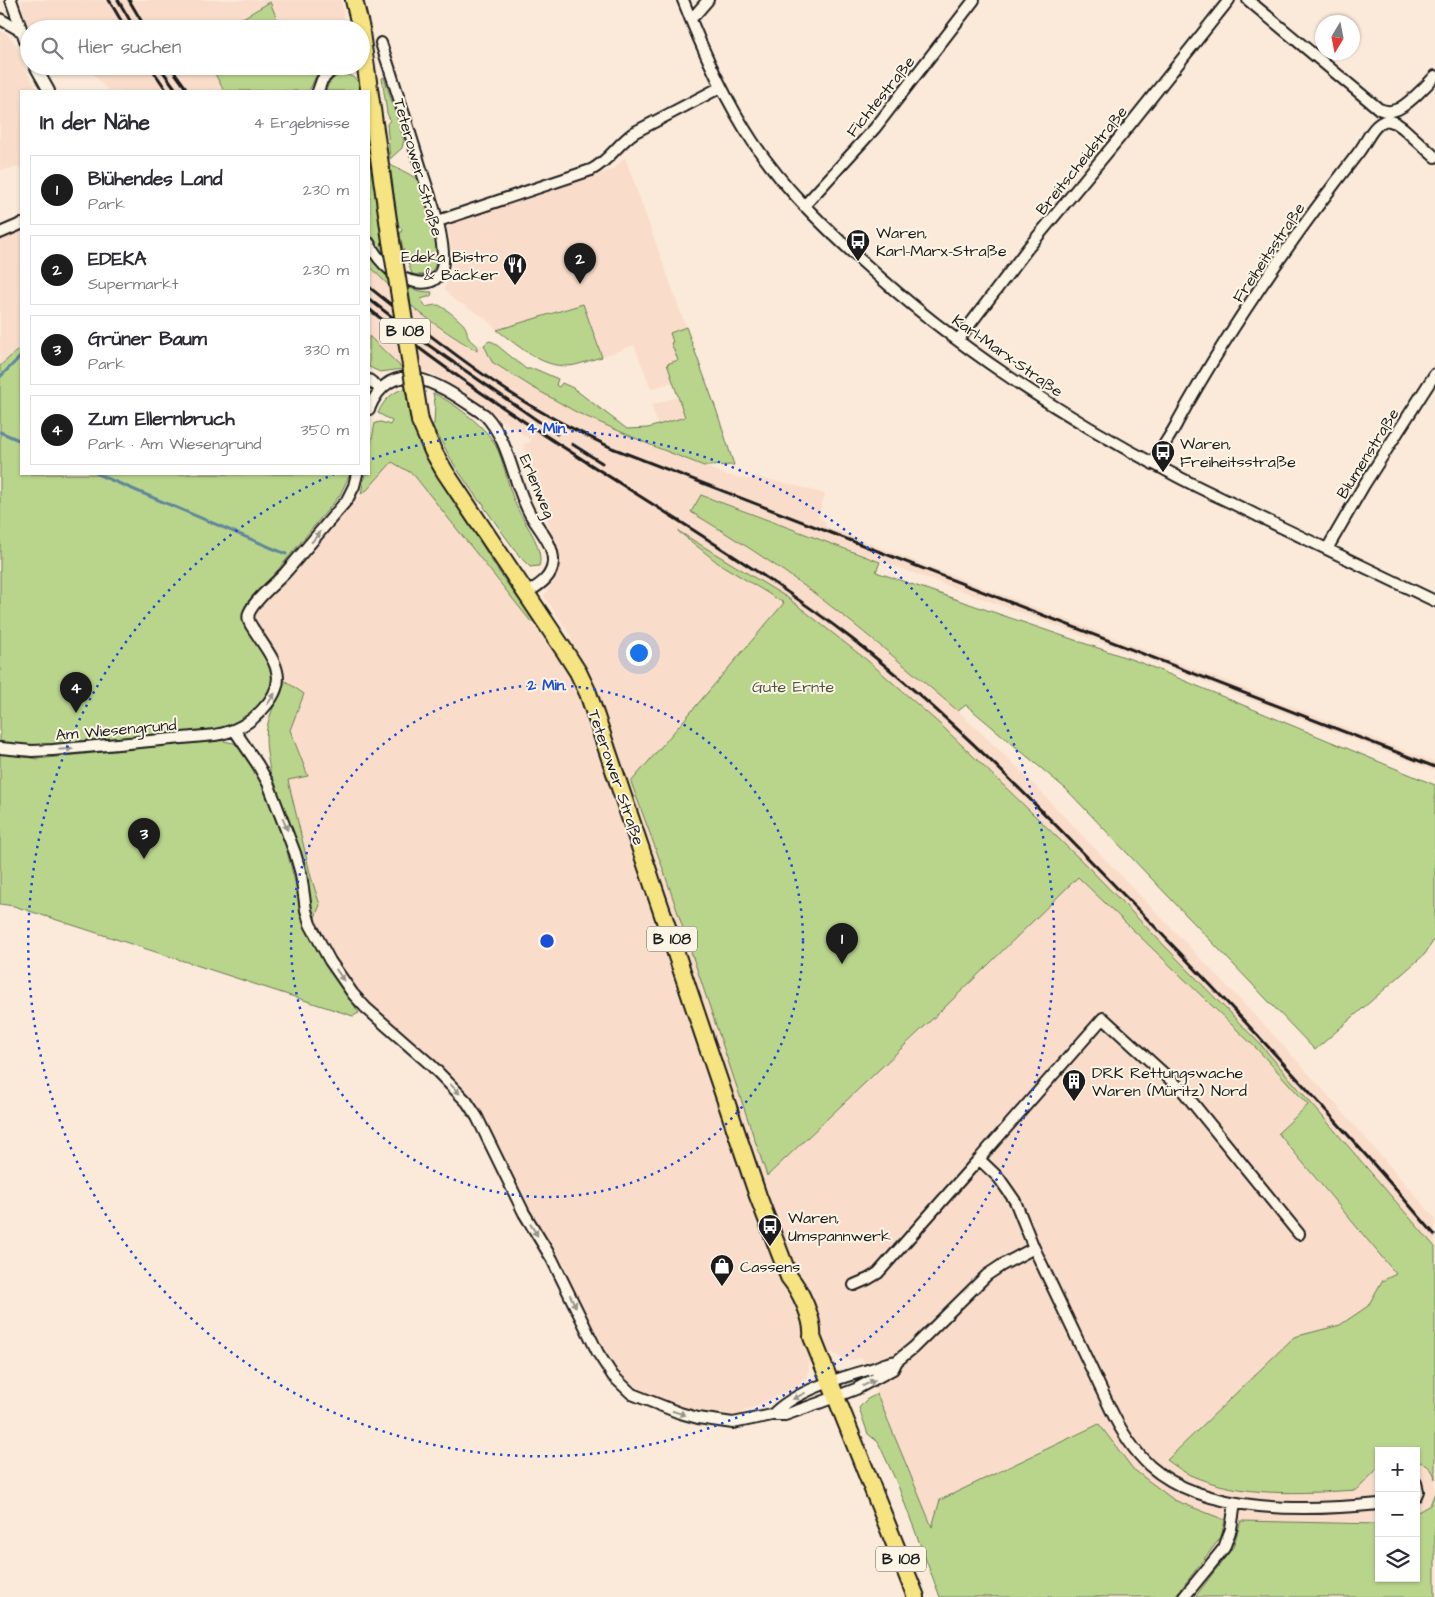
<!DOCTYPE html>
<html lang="de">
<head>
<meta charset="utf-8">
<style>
	body { margin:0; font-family:"Architects Daughter",sans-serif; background:#f2f2f3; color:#2b2b33 }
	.controls { position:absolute; right:15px; bottom:15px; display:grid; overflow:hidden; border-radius:0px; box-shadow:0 1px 4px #0004 }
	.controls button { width:45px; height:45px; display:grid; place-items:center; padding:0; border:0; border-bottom:1px solid #e1e1e2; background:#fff; color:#2b2b33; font:25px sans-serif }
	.compass { position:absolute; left:1315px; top:15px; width:45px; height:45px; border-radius:50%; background:#fff; box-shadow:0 1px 4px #0004; rotate:190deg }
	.you { position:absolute; left:638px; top:652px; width:18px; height:18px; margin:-12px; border:4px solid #fff; border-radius:50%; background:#1a73e8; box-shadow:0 0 0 8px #1a73e833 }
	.badge { display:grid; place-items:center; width:32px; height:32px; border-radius:50%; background:#1c1c1c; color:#fff; font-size:16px; font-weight:700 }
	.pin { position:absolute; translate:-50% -41px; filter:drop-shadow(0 1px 2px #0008) }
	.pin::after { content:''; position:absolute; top:26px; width:18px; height:15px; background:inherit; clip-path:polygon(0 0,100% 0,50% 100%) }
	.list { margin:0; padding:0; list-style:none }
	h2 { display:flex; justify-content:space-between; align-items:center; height:65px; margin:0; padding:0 20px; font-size:21px }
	h2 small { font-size:16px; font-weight:400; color:#7c7c81 }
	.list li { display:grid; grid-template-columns:32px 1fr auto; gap:15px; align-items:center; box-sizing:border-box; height:70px; margin:0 10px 10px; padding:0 10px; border:1px solid #e1e1e2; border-radius:0px }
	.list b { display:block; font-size:19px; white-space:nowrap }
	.list p { margin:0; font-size:16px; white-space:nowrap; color:#7c7c81 }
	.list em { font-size:16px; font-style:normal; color:#7c7c81 }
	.icon { flex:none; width:28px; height:28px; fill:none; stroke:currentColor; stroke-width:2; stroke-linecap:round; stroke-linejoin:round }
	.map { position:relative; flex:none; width:1435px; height:1597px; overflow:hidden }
	.search { position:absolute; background:#fff; box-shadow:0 1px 4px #0004; left:20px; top:20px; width:350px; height:55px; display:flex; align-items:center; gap:12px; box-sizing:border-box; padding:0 18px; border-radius:28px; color:#7c7c81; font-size:19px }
	.panel { position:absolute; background:#fff; box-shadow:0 1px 4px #0004; left:20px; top:90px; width:350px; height:385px; border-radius:0px }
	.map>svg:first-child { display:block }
</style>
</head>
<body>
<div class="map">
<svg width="1435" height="1597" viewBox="0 0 1435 1597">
	<rect width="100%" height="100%" fill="#fbead9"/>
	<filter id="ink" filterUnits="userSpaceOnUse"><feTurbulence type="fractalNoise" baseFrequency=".02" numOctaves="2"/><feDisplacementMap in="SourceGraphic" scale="10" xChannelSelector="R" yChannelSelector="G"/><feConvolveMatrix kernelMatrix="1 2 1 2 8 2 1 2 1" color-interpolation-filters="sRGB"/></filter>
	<g filter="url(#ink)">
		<path fill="#f9ddca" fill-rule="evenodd" d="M21,0H341L346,29H281L270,2L224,29H60L58,25L43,29H29L28,32Z
			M0,31L7,34L16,44L25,68L38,91H21V167L0,170Z
			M86,66H211L224,91H109Z
			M625,157L686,327L670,333L673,342L671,343L679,360L667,365L673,382L651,389L634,345L602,357L583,304L497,330L484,317L453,299L444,288L450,278L452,265L450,238L447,227L451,224L614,169Z
			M21,231V347L0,366V240Z
			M369,265L388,286L443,331L477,351V345H484L492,362L578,413L653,446L727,475L747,479L760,478L794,485L825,494L818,518L826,522L825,526L1435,762V771L1143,658L702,495L691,511L737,540L813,592L880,645L958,711L1015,765L1271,1032L1334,1102L1435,1218V1247L1261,1045L1088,867L942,726L868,661L788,598L682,535L718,563L784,603L631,782L662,866L767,1176L944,1008L1078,877L1258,1050L1308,1105L1278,1134L1435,1321V1597H961L862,1358L845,1360L833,1353L809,1363L808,1376L797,1387L743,1412L744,1416L736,1417H715L694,1414L637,1393L623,1383L606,1360L609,1358L544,1235L528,1211L481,1113L459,1085L368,1006L333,959L313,922L320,904L311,877L288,780L308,775L290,730L304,694L281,678L254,623L253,618L255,612L353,502L367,490L392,462L413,474L553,650L572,638L544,596L553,581L560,566L558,547L551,532L523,444L532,441L451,385L432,374L422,371L403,369L369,336ZM1379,1451H1416V1578H1379Z
			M677,397L685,417L658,426L651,405Z"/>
		<path fill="#b9d58c" stroke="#6a7854" d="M270,2L281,29H224Z
			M211,66H325L316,76L309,91H224Z
			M341,75C353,74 359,80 361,91H326C328,83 333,77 341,75Z
			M384,77L404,140L402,148L390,159L387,124L390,120L387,113L382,78Z
			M369,140L384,236H382L384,255L375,246L369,235Z
			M390,165C400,170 413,174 420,183C425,190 427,201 429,209C435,228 451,283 412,274L403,249L400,235L402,229L398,224Z
			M369,252C383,275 404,292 432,292L431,296L421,299L426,307C429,306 434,305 438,305C443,306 461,321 464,325C470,334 464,338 477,345V351C436,327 400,300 369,265Z
			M583,304L602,357C593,359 584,363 575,365C545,371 520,347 497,330Z
			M686,327L716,409L734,465L704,466L653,446L578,413L532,387L492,362L484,345L489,341L493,342L526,369H535L558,379L556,385L559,387L562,383L573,388L627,429L648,428L685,417L667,364L678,360L671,343L673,342L670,333Z
			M369,336L403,369L380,372L369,367Z
			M21,347V474H350L340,495L247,607L244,614L245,628L263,650L273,669L275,677L272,692L255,711L240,722L215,732L49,746L0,744V366Z
			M405,388L410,419L412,418L477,529C484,557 517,596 534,620L532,623L413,474L392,462L367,490L361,494L365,474H369V454L375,423L381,422L390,425L392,421L378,413C384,400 391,393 405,388Z
			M433,393C451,401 479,422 491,438C504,456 506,482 515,503C520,516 529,527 535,540C538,548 542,558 539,566L530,567L520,557L484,507V504L479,501L455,466L432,425L434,424L435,404Z
			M701,495L880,562L876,572L1142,663L1435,785V938L1425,954L1315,1050L1066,789L966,705L958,711C911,671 864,631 814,593C775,564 733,537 691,512Z
			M678,531L788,598L868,661L942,726L1088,867L1261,1045L1435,1247V1479C1434,1469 1425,1463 1416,1461V1451H1379V1467L1357,1490C1302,1493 1242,1498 1190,1475C1182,1471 1174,1465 1167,1460L1294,1337L1340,1325L1368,1306L1382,1281L1396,1274L1278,1133L1308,1105L1258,1050L1078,877L944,1008L767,1176L662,866L631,782L784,603L718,563Z
			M281,678L304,694L290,730L308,776L288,780L311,877L320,905L313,922L272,782C269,763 263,742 268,723C272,707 281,694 281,678Z
			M218,740L234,743L243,750L266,784L277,813L307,928L315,944L359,1013L353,1016L14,906L0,904V753L37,759Z
			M877,1394L932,1527L940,1500L1099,1424L1133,1469L1174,1500L1225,1520L1221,1537L1175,1597H940L897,1483L878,1442L868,1434L859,1408L866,1400Z
			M1435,1493V1597H1195L1233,1547L1241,1521L1379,1524V1578H1416V1513L1430,1505Z"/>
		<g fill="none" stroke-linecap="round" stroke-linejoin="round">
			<path stroke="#60869a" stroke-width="3" d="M0,377L21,356
				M0,432L21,441
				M97,474L286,554"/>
			<g stroke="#1c1c1c" stroke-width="14">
				<path id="street" d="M11,0L29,51
					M683,0C702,49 724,98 753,142C784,188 823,226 864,263C953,345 1063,417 1171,473C1200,489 1231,502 1260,517C1319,545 1377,573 1435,601
					M1248,0L1379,109C1384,111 1390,112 1395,110C1405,108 1428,84 1435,76
					M690,18L695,15L708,0
					M0,19L21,31
					M35,66L49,91
					M318,91L322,80L336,66
					M804,206L875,128L974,0
					M438,221L591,170C609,161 618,143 635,132L721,87
					M0,233L21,224
					M369,243C374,253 382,263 390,270C402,280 430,291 440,273C446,262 442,243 440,232C435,207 425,183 418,159C406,120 394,82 381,43
					M958,340L1028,248L1120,137L1229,0
					M369,380L381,389
					M369,409C395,347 449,392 485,415C511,443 512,482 530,514C538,528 554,544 553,562C552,578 539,585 527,593
					M1153,464C1160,449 1171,436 1178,421C1230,327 1292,238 1358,153C1367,142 1372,124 1387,120L1396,123L1403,128L1435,157
					M1327,549L1364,485L1435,374
					M235,731L258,765L268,783L295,853L301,874L306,910L310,924L330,961L353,994L366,1008L431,1065L467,1102L477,1117L524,1213L552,1259L598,1353L613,1376L632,1394L680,1413L698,1418L733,1423L772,1415H785L819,1403L856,1389L893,1369L897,1361L913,1348L987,1275L1002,1265L1034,1248
					M0,748L32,751L53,750L215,735C234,732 249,724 262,710C292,679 274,661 254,630C250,624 247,620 249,613C255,599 275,584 285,573C306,549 326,524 347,500L354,486L357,474
					M1299,1234L1183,1091L1103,1018L979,1159L999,1178L1015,1201L1034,1248L1111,1410C1121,1431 1133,1450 1150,1466C1206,1515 1309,1511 1379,1504
					M854,1285L868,1279L878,1273L979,1159
					M772,1415C795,1391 839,1378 871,1369C880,1366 887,1362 897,1361
					M1416,1483L1418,1491L1416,1496
					M1184,1597L1224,1548L1231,1529L1235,1503"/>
			</g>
			<g stroke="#1c1c1c" stroke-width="20">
				<path id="primary" d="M354,0L361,29
					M361,33L391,241
					M420,421L433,451L445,472L564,650L578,672L588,693L758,1196L789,1277C800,1290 814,1319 812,1337L916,1597"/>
			</g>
			<use href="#street" stroke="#fcf5e5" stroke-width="10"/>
			<use href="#primary" stroke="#f6e381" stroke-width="16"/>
			<path stroke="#1c1c1c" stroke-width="3" d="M109,0L126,29
				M118,0L135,29
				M129,0L146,29
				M150,66L167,91
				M159,66L177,91
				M170,66L188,91
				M369,287C414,323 460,360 509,392C542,414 577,431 612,448L1435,767
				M369,299L424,342L557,434
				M369,309C468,390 579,457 687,526C743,562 799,598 852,639C948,714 1032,800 1117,888C1227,1000 1333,1115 1435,1235
				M572,444L602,463"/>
			<g stroke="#1c1c1c" stroke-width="20" stroke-linecap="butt">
				<path id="primary-bridge" d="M391,241L420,421"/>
			</g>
			<use href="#primary-bridge" stroke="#f6e381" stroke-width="16"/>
		</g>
		<defs><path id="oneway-solid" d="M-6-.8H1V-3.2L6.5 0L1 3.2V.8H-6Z" transform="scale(1.25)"/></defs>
		<g fill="#97938b">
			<use href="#oneway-solid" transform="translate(316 537) rotate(-50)"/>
			<use href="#oneway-solid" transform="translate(271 699) rotate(-56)"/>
			<use href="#oneway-solid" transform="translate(66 749) rotate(-5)"/>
			<use href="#oneway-solid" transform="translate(285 824) rotate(68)"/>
			<use href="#oneway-solid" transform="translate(340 975) rotate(55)"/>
			<use href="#oneway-solid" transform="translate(455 1089) rotate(46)"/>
			<use href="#oneway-solid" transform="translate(534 1230) rotate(58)"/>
			<use href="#oneway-solid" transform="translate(573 1301) rotate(63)"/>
			<use href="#oneway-solid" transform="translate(869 1383) rotate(-26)"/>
			<use href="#oneway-solid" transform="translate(799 1396) rotate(153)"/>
			<use href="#oneway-solid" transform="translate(679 1413) rotate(18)"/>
		</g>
	</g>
	<g fill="none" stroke="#1d4ed8" stroke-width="2.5" stroke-dasharray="2.5 5">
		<circle cx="547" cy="941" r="256"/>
		<path d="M372 459A513 513 0 1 1 334 474"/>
	</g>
	<defs>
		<g id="bus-pin" transform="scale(1.25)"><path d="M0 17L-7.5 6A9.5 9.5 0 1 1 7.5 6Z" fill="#1c1c1c" stroke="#fcf5e5"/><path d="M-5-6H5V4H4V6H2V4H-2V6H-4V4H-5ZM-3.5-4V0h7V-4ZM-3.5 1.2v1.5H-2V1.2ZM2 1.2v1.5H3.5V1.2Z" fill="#fff"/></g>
		<g id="restaurant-pin" transform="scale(1.25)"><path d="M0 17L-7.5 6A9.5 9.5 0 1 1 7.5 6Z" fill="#1c1c1c" stroke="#fcf5e5"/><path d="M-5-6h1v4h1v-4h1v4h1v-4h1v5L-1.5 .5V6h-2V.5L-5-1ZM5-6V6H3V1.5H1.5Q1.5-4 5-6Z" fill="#fff"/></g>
		<g id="building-pin" transform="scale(1.25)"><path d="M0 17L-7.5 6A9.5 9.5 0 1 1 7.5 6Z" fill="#1c1c1c" stroke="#fcf5e5"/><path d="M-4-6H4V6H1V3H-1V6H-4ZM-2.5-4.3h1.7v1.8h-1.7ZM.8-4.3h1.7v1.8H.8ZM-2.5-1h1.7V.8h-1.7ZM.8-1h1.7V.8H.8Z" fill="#fff"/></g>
		<g id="shop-pin" transform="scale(1.25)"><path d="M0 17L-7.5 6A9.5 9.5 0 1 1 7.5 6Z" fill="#1c1c1c" stroke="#fcf5e5"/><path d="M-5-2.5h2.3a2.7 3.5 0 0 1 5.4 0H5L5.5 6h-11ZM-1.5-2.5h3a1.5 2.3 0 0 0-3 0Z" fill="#fff"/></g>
	</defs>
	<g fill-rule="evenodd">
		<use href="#bus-pin" x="858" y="241"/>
		<use href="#restaurant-pin" x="515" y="265"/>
		<use href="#bus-pin" x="1163" y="452"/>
		<use href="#building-pin" x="1074" y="1081"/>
		<use href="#bus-pin" x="770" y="1226"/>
		<use href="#shop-pin" x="722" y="1266"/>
	</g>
	<g text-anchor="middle" stroke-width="4" stroke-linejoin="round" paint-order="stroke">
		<g fill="#fcf5e5" stroke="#5f5d58" stroke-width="1">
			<rect x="380" y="318.5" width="50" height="25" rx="4"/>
			<rect x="647" y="926.5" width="50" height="25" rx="4"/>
			<rect x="876" y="1546.5" width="50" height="25" rx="4"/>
		</g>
		<g font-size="15" font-weight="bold" fill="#1c1c1c">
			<text x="405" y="336">B 108</text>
			<text x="672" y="944">B 108</text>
			<text x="901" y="1564">B 108</text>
		</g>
		<g font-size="16" fill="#1c1c1c" stroke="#fcf5e5">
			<text transform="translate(880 96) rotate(-51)" y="6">Fichtestraße</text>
			<text transform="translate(1081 160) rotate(-51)" y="6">Breitscheidstraße</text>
			<text transform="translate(419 167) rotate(74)" y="6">Teterower Straße</text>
			<text transform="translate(1268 252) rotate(-56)" y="6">Freiheitsstraße</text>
			<text transform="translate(1008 355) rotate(35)" y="6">Karl-Marx-Straße</text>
			<text transform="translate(1367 453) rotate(-58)" y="6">Blumenstraße</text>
			<text transform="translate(538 486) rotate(67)" y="6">Erlenweg</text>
			<text transform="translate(116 729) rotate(-5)" y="6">Am Wiesengrund</text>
			<text transform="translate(617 777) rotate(71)" y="6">Teterower Straße</text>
		</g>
		<g font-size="16" fill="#1c1c1c" stroke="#fcf5e5" text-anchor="start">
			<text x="876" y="238">Waren,<tspan x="876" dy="18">Karl-Marx-Straße</tspan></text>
			<text x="498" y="262" text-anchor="end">Edeka Bistro<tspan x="498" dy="18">&amp; Bäcker</tspan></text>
			<text x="1180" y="449">Waren,<tspan x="1180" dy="18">Freiheitsstraße</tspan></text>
			<text x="1092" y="1078">DRK Rettungswache<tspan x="1092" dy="18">Waren (Müritz) Nord</tspan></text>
			<text x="788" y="1223">Waren,<tspan x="788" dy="18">Umspannwerk</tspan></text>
			<text x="740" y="1272">Cassens</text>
		</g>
		<g font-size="16" fill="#4b543e" stroke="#fcf5e5">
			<text x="793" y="692">Gute Ernte</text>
		</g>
	</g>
	<circle cx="547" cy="941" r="8" fill="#1d4ed8" stroke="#fcf5e5" stroke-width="2.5"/>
	<g font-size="15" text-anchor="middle" font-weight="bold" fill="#1d4ed8" stroke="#fcf5e5" stroke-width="4" stroke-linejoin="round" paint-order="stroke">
		<text x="547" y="433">4 Min.</text>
		<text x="547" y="690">2 Min.</text>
	</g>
</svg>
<div class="controls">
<button>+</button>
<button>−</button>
<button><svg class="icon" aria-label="layers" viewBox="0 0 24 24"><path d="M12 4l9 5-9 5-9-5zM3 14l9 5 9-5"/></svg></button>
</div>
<svg class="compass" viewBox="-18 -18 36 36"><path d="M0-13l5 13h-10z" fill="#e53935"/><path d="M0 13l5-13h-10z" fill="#7c7c81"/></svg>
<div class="you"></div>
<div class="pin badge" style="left:842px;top:964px">1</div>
<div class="pin badge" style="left:580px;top:284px">2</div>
<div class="pin badge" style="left:144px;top:859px">3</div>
<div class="pin badge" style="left:76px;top:713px">4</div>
<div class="search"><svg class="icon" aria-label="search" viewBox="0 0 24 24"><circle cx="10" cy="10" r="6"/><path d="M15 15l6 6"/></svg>Hier suchen</div>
<section class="panel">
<h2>In der Nähe<small>4 Ergebnisse</small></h2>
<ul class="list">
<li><span class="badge">1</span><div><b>Blühendes Land</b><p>Park</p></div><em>230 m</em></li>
<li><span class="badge">2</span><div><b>EDEKA</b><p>Supermarkt</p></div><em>230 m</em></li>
<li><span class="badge">3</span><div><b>Grüner Baum</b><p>Park</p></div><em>330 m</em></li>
<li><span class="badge">4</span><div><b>Zum Ellernbruch</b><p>Park · Am Wiesengrund</p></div><em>350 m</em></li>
</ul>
</section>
</div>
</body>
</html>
